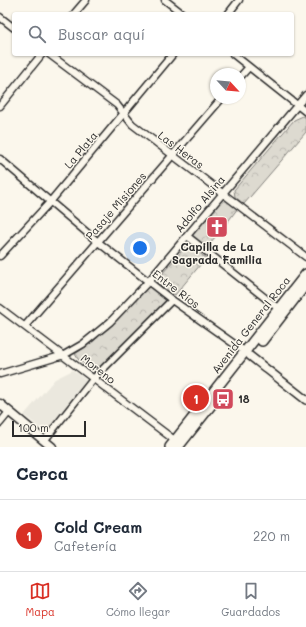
<!DOCTYPE html>
<html lang="es">
<head>
<meta charset="utf-8">
<style>
	body { margin:0; font-family:Mali,sans-serif; background:#f6f6f7; color:#1f2937 }
	.compass { position:absolute; left:210px; top:68px; width:36px; height:36px; border-radius:50%; background:#fff; box-shadow:0 1px 3px #0004; rotate:116deg }
	.scale { position:absolute; left:12px; bottom:10px; width:74px; box-sizing:border-box; padding-left:4px; border:2px solid #2b2b2b; border-top:0; font-size:11px; line-height:14px; white-space:nowrap; color:#2b2b2b; -webkit-text-stroke:3px #fbf7ec; paint-order:stroke }
	.you { position:absolute; left:140px; top:248px; width:14px; height:14px; margin:-10px; border:3px solid #fff; border-radius:50%; background:#1a73e8; box-shadow:0 0 0 6px #1a73e833 }
	.badge { display:grid; place-items:center; width:26px; height:26px; border-radius:50%; background:#d93025; color:#fff; font-size:13px; font-weight:700 }
	.pin { position:absolute; translate:-50% -50%; border:2px solid #fff; box-shadow:0 1px 4px #0006 }
	.list { margin:0; padding:0; list-style:none }
	h2 { display:flex; justify-content:space-between; align-items:center; height:52px; margin:0; padding:0 16px; font-size:17px }
	h2 small { font-size:13px; font-weight:400; color:#747a83 }
	.list li { display:grid; grid-template-columns:26px 1fr auto; gap:12px; align-items:center; box-sizing:border-box; height:72px; padding:0 16px; border-top:1px solid #e0e1e3 }
	.list b { display:block; font-size:15px; white-space:nowrap }
	.list p { margin:0; font-size:13px; white-space:nowrap; color:#747a83 }
	.list em { font-size:13px; font-style:normal; color:#747a83 }
	.icon { flex:none; width:22px; height:22px; fill:none; stroke:currentColor; stroke-width:2; stroke-linecap:round; stroke-linejoin:round }
	.map { position:relative; flex:none; width:306px; height:447px; overflow:hidden }
	.search { position:absolute; background:#fff; box-shadow:0 1px 3px #0004; left:12px; right:12px; top:12px; height:44px; display:flex; align-items:center; gap:10px; box-sizing:border-box; padding:0 14px; border-radius:4px; color:#747a83; font-size:15px }
	.sheet { height:124px; background:#fff }
	nav { display:flex; justify-content:space-around; align-items:center; box-sizing:border-box; height:56px; border-top:1px solid #e0e1e3; background:#fff; font-size:11px; color:#747a83 }
	nav a { display:grid; justify-items:center; gap:2px }
	nav .on { color:#d93025 }
	.map>svg:first-child { display:block }
</style>
</head>
<body>
<div class="map">
<svg width="306" height="447" viewBox="0 0 306 447">
	<defs>
		<pattern id="forest-crowns" width="20" height="18" patternUnits="userSpaceOnUse"><rect width="20" height="18" fill="#dddad0"/><path d="M2 6a3 3 0 1 1 6 0M12 15a3 3 0 1 1 6 0" fill="none" stroke="#bebbb3"/></pattern>
		<pattern id="building-cross-hatch" width="8" height="8" patternUnits="userSpaceOnUse"><rect width="8" height="8" fill="#c7c4bc"/><path d="M0 0l8 8M0 8l8-8" fill="none" stroke="#a29f99"/></pattern>
	</defs>
	<rect width="100%" height="100%" fill="#fbf7ec"/>
	<filter id="ink" filterUnits="userSpaceOnUse"><feTurbulence type="fractalNoise" baseFrequency=".025" numOctaves="2"/><feDisplacementMap in="SourceGraphic" scale="8" xChannelSelector="R" yChannelSelector="G"/><feConvolveMatrix kernelMatrix="1 2 1 2 8 2 1 2 1" color-interpolation-filters="sRGB"/></filter>
	<g filter="url(#ink)">
		<path fill="#ebe8de" d="M73,370L86,380L45,432L24,415L55,379Z"/>
		<path fill="url(#forest-crowns)" stroke="#84827e" d="M303,116L306,118V132L244,204L235,197L234,190L294,120Z
			M224,197L238,208L226,224L215,216L208,225L214,229L211,233L216,236L205,249L190,236Z
			M188,244L206,258L175,295L155,282Z
			M149,286L168,300L95,372L78,359L75,354L94,341Z"/>
		<path fill="url(#building-cross-hatch)" stroke="#2b2b2b" d="M215,216L226,224L216,236L211,233L214,229L208,225Z"/>
		<g fill="none" stroke-linecap="round" stroke-linejoin="round">
			<g stroke="#2b2b2b" stroke-width="9">
				<path id="minor" d="M165,0L183,14
					M74,14L86,0
					M228,14L239,0
					M0,17L14,28
					M49,54L117,105L132,124L306,257
					M233,54L306,112
					M240,77L249,67
					M0,106L42,54
					M0,159L98,242L172,300L247,353
					M187,236L279,309
					M0,256L50,202L173,54
					M0,308L177,442
					M25,326L222,98
					M0,374L64,355L83,344L110,322L148,282L306,95
					M0,423L9,412
					M44,441L94,378L172,300"/>
			</g>
			<g stroke="#2b2b2b" stroke-width="10">
				<path id="tertiary" d="M250,356L306,400"/>
			</g>
			<g stroke="#2b2b2b" stroke-width="11">
				<path id="secondary" d="M0,404L52,447"/>
			</g>
			<g stroke="#2b2b2b" stroke-width="12">
				<path id="primary" d="M262,341L306,284
					M170,447L306,274
					M178,447L212,404"/>
			</g>
			<use href="#minor" stroke="#fbf7ec" stroke-width="6"/>
			<use href="#tertiary" stroke="#fbf7ec" stroke-width="7"/>
			<use href="#secondary" stroke="#fbf7ec" stroke-width="8"/>
			<use href="#primary" stroke="#fbf7ec" stroke-width="9"/>
		</g>
	</g>
	<defs>
		<g id="church-square" transform="scale(1.15)"><rect x="-9" y="-9" width="18" height="18" rx="4" fill="#d1495b" stroke="#fbf7ec"/><path d="M-1.2-6h2.4v3.5h3.3v2.4h-3.3V6h-2.4V-.1h-3.3v-2.4h3.3Z" fill="#fff"/></g>
		<g id="bus-square" transform="scale(1.15)"><rect x="-9" y="-9" width="18" height="18" rx="4" fill="#d1495b" stroke="#fbf7ec"/><path d="M-5-6H5V4H4V6H2V4H-2V6H-4V4H-5ZM-3.5-4V0h7V-4ZM-3.5 1.2v1.5H-2V1.2ZM2 1.2v1.5H3.5V1.2Z" fill="#fff"/></g>
	</defs>
	<g fill-rule="evenodd">
		<use href="#church-square" x="217" y="227"/>
		<use href="#bus-square" x="223" y="399"/>
	</g>
	<g text-anchor="middle" stroke-width="3" stroke-linejoin="round" paint-order="stroke">
		<g font-size="11" fill="#2b2b2b" stroke="#fbf7ec">
			<text transform="translate(81 150) rotate(-50)" y="4">La Plata</text>
			<text transform="translate(181 150) rotate(37)" y="4">Las Heras</text>
			<text transform="translate(200 204) rotate(-50)" y="4">Adolfo Alsina</text>
			<text transform="translate(116 206) rotate(-49)" y="4">Pasaje Misiones</text>
			<text transform="translate(176 289) rotate(37)" y="4">Entre Ríos</text>
			<text transform="translate(251 325) rotate(-52)" y="4">Avenida General Roca</text>
			<text transform="translate(98 369) rotate(38)" y="4">Moreno</text>
		</g>
		<g font-size="11" font-weight="bold" fill="#2b2b2b" stroke="#fbf7ec">
			<text x="217" y="251">Capilla de La<tspan x="217" dy="13">Sagrada Familia</tspan></text>
			<text x="238" y="403" text-anchor="start">18</text>
		</g>
	</g>
</svg>
<svg class="compass" viewBox="-18 -18 36 36"><path d="M0-13l5 13h-10z" fill="#e53935"/><path d="M0 13l5-13h-10z" fill="#747a83"/></svg>
<div class="scale">100 m</div>
<div class="you"></div>
<div class="pin badge" style="left:196px;top:398px">1</div>
<div class="search"><svg class="icon" aria-label="search" viewBox="0 0 24 24"><circle cx="10" cy="10" r="6"/><path d="M15 15l6 6"/></svg>Buscar aquí</div>
</div>
<section class="sheet">
<h2>Cerca<small></small></h2>
<ul class="list">
<li><span class="badge">1</span><div><b>Cold Cream</b><p>Cafetería</p></div><em>220 m</em></li>
</ul>
</section>
<nav>
<a class="on"><svg class="icon" aria-label="map" viewBox="0 0 24 24"><path d="M3 6l6-2 6 2 6-2v14l-6 2-6-2-6 2zM9 4v14M15 6v14"/></svg>Mapa</a>
<a><svg class="icon" aria-label="directions" viewBox="0 0 24 24"><path d="M12 3l9 9-9 9-9-9zM9 14v-3h6M13 9l2 2-2 2"/></svg>Cómo llegar</a>
<a><svg class="icon" aria-label="saved" viewBox="0 0 24 24"><path d="M7 4h10v16l-5-4-5 4z"/></svg>Guardados</a>
</nav>
</body>
</html>
